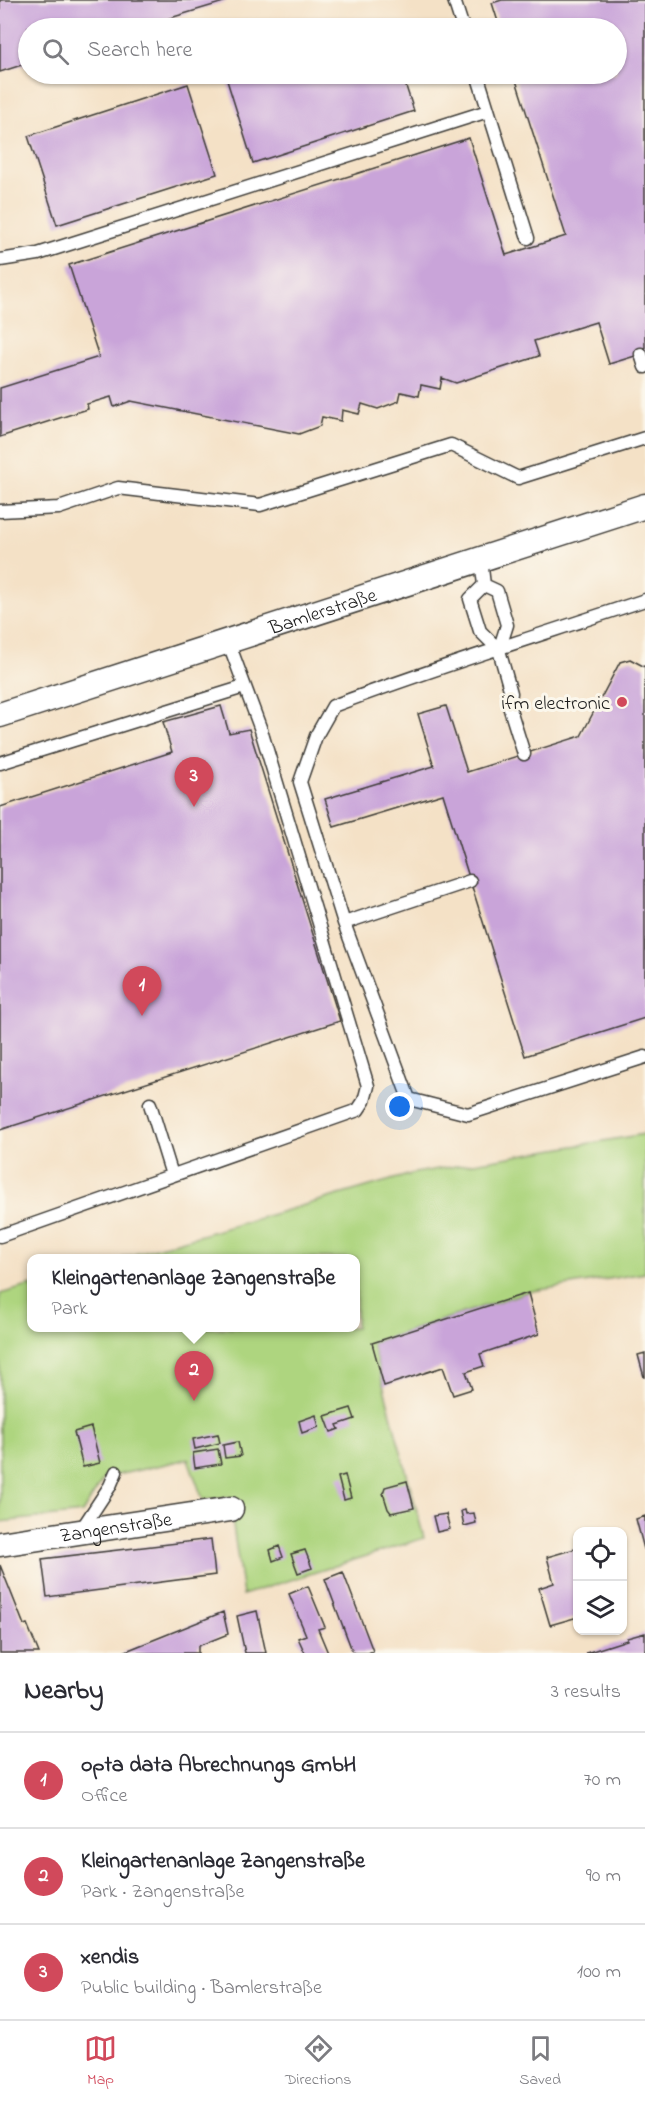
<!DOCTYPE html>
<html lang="en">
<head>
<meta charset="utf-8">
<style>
	body { margin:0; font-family:"Indie Flower",sans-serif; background:#f7f7f7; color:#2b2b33 }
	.controls { position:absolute; right:18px; bottom:18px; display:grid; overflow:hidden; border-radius:12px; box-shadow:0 2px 4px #0004 }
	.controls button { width:54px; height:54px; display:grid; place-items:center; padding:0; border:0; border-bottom:2px solid #e1e1e2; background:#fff; color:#2b2b33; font:30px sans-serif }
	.you { position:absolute; left:400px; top:1107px; width:21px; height:21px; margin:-15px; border:4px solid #fff; border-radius:50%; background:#1a73e8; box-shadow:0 0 0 9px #1a73e833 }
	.badge { display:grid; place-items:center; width:39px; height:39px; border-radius:50%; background:#d1495b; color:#fff; font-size:20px; font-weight:700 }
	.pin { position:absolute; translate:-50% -50px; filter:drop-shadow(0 2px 3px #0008) }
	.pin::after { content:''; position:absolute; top:32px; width:21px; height:18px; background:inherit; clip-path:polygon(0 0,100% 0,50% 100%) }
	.popup { position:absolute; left:27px; top:1254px; width:333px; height:78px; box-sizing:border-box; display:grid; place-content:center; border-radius:12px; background:#fff; filter:drop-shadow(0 2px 4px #0005); font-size:20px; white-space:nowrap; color:#7c7c81 }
	.popup b { font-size:22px; color:#2b2b33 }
	.popup::after { content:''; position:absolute; left:50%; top:100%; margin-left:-12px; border:12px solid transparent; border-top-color:#fff }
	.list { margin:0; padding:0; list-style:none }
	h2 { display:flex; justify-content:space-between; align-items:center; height:78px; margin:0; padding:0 24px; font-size:26px }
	h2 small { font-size:20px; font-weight:400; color:#7c7c81 }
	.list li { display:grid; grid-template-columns:39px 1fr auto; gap:18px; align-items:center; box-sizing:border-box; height:96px; padding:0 24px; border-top:2px solid #e1e1e2 }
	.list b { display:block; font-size:22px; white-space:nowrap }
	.list p { margin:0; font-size:20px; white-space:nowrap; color:#7c7c81 }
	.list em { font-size:20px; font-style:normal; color:#7c7c81 }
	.icon { flex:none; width:33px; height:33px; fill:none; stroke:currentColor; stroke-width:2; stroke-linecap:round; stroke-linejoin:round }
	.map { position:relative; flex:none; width:645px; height:1653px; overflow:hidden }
	.search { position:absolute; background:#fff; box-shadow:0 2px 4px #0004; left:18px; right:18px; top:18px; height:66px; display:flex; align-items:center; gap:15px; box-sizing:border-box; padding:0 21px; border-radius:33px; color:#7c7c81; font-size:22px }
	.sheet { height:366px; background:#fff }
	nav { display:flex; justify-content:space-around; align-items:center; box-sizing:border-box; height:84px; border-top:2px solid #e1e1e2; background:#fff; font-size:16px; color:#7c7c81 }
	nav a { display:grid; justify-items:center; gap:3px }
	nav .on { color:#d1495b }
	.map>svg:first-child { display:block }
</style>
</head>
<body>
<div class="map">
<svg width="645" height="1653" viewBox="0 0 645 1653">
	<rect width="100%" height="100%" fill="#fbf7ec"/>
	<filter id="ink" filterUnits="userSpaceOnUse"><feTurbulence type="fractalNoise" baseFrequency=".0167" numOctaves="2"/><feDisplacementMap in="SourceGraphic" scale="12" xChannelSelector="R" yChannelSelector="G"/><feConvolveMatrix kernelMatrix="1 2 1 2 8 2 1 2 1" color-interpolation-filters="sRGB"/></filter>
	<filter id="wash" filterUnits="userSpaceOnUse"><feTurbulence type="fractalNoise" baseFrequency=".008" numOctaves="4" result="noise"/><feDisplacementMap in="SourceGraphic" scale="24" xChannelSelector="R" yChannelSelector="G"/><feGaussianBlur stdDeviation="1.35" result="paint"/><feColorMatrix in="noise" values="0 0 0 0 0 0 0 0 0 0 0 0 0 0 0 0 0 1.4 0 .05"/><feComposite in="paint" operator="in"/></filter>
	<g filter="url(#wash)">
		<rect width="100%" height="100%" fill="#f4e1c6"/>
		<path fill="#aed57f" stroke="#65784e" stroke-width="1.5" d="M645,1134V1273L527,1292L372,1343L424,1538L243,1595L229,1497L203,1500L188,1459L104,1478L82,1513L0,1522V1294L32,1285V1328H356V1258H122L415,1173Z"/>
		<g id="blocks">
			<path fill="#c9a4d9" d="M0,0H227V1L137,28H28V63L0,72Z
				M502,0H645V353L609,364L596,322L534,341L539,356L456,383L442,378L440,389L421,385L419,396L401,392L399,401L378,409L362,404L359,414L342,410L341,421L322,417L320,426L299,434L131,401L114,407L111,397L87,404L88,409L0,437V388L99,357L69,265L469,138L506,255L566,236L514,74H616V28H500L492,3Z
				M385,21L387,28H364Z
				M225,74H402L414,111L253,163Z
				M188,84L217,174L57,225L28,136Z
				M630,659L645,667V1018L525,1056L443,794L334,827L325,799L434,766L418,714L446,706L467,772L581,736L620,662Z
				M221,706L229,733L249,729L340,1021L0,1130V807L172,752L163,722Z
				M528,1293L539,1334L480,1354L484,1366L466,1372L472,1389L453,1395L443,1367L384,1386L372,1343Z
				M645,1353V1377H644L638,1355Z
				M351,1408L355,1419L337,1425L339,1429L331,1432L325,1416Z
				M316,1415L319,1427L302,1433L299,1421Z
				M91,1427L100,1463L83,1467L74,1432Z
				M218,1434L220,1443L195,1449L193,1439Z
				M238,1442L241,1456L225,1458L223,1445Z
				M218,1449L221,1464L195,1468L193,1453Z
				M345,1475L351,1498L344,1500L338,1477Z
				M407,1481L414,1508L391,1513L388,1509L383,1493L385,1487Z
				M465,1510L466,1514L474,1513L476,1523L464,1526L461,1511Z
				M446,1514L450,1529L437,1532L433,1516Z
				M645,1516V1549H644L636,1519Z
				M211,1539L215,1575L47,1597L42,1559Z
				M279,1546L283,1557L273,1561L270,1550Z
				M578,1548V1617L550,1625L539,1588L554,1583L547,1557Z
				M305,1550L312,1568L298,1573L291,1554Z
				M0,1565L24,1625L27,1624L39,1653H0Z
				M343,1572L373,1651L368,1653H353L325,1579Z
				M308,1586L325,1627L318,1629L328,1653H305L298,1638L306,1635L289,1594Z
				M257,1611L266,1653H245L237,1616Z
				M223,1612L228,1634L198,1646V1653H121Z
				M645,1633V1653H586L627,1640V1638Z"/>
		</g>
	</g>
	<g filter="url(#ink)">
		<use href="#blocks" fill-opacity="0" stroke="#3c3a36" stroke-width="1.5"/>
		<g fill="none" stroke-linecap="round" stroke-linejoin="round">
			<g stroke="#3c3a36" stroke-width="15">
				<path id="service" d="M454,0L463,28
					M477,74L528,238
					M0,260L38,254L488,111
					M641,354L645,367
					M0,511L59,508L118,488L260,505L451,445L518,478L645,438
					M481,560L484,585L497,591L507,625L499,650
					M484,585L470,599L480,631L499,650L511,693L509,706L524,754
					M645,600C541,635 436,667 333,706L316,736L300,782L344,923L409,1099L468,1114L645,1057
					M0,763L244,687
					M344,923L470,881
					M150,1104L172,1175
					M0,1236L358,1110L364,1101L368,1086L261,730L228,641
					M81,1530L110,1486L116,1472"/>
			</g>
			<g stroke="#3c3a36" stroke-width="27">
				<g id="minor">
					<path id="s1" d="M0,715L645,506"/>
					<path id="s2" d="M0,1544L231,1509"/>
				</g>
			</g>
			<use href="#service" stroke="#fff" stroke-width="12"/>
			<use href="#minor" stroke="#fff" stroke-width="24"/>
		</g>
	</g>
	<circle fill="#d1495b" stroke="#fbf7ec" stroke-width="2" cx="622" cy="702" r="6"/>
	<g text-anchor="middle" stroke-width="6" stroke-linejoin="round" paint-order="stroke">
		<g font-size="20" fill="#1c1c1c" stroke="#fbf7ec">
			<text dy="7" stroke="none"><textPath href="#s1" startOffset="339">Bamlerstraße</textPath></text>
			<text dy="7" stroke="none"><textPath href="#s2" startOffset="117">Zangenstraße</textPath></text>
		</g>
		<g font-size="20" fill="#1c1c1c" stroke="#fbf7ec" text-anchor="end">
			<text x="610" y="709">ifm electronic</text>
		</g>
	</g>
</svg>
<div class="controls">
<button><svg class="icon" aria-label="locate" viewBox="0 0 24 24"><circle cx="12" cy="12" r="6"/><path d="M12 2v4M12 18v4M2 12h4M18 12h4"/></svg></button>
<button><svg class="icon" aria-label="layers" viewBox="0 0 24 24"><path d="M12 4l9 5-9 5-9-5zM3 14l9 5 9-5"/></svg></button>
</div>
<div class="you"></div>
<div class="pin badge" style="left:142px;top:1016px">1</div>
<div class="pin badge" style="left:194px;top:1401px">2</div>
<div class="popup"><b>Kleingartenanlage Zangenstraße</b>Park</div>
<div class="pin badge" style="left:194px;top:807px">3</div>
<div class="search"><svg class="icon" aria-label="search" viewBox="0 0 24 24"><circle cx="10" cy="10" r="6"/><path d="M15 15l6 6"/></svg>Search here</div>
</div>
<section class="sheet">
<h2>Nearby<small>3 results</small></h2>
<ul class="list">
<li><span class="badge">1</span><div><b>opta data Abrechnungs GmbH</b><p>Office</p></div><em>70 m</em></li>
<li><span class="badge">2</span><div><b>Kleingartenanlage Zangenstraße</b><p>Park · Zangenstraße</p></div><em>90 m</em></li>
<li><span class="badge">3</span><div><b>xendis</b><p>Public building · Bamlerstraße</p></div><em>100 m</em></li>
</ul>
</section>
<nav>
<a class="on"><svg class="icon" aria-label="map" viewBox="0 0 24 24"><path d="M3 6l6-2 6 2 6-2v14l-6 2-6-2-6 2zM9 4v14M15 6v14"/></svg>Map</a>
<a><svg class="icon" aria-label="directions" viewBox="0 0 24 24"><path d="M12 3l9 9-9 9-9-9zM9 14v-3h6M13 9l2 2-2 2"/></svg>Directions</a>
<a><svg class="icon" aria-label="saved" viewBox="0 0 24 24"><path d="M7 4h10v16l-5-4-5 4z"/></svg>Saved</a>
</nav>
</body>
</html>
